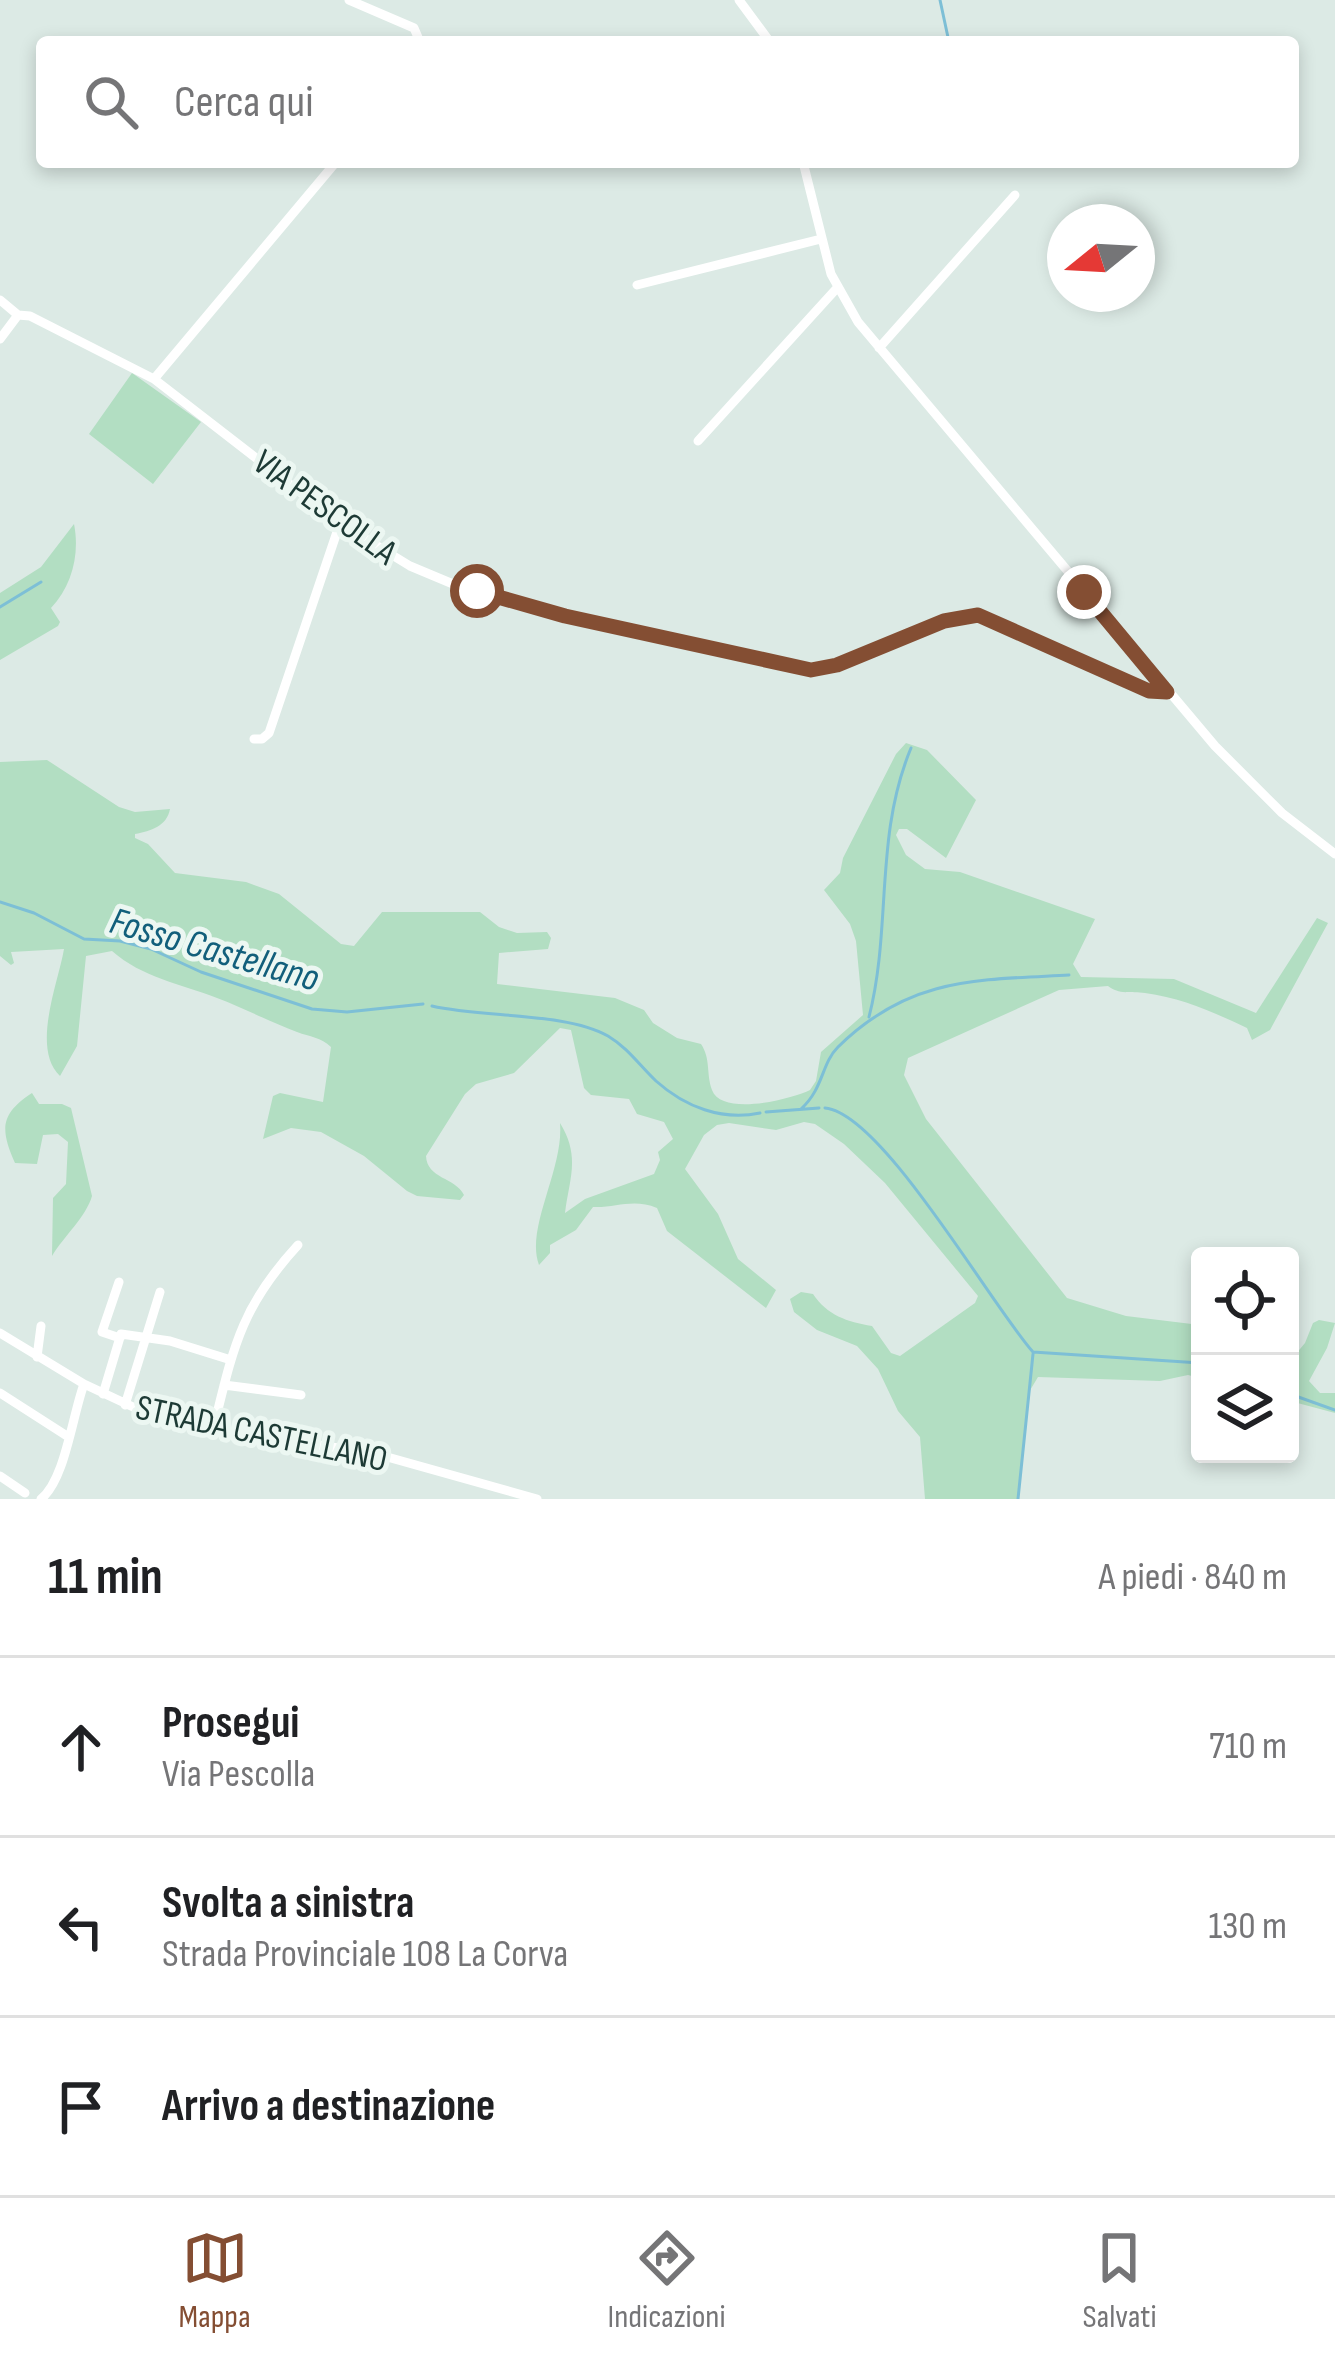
<!DOCTYPE html>
<html lang="it">
<head>
<meta charset="utf-8">
<style>
	body { margin:0; font-family:"Sofia Sans Condensed",sans-serif; background:#f2f2f2; color:#202124 }
	.controls { position:absolute; right:36px; bottom:36px; display:grid; overflow:hidden; border-radius:12px; box-shadow:0 6px 18px #0003 }
	.controls button { width:108px; height:108px; display:grid; place-items:center; padding:0; border:0; border-bottom:3px solid #e0e0e0; background:#fff; color:#202124; font:60px sans-serif }
	.compass { position:absolute; left:1047px; top:204px; width:108px; height:108px; border-radius:50%; background:#fff; box-shadow:0 6px 18px #0003; rotate:252deg }
	.stop { position:absolute; width:36px; height:36px; margin:-27px; border:9px solid #844e33; border-radius:50%; background:#fff }
	.stop.end { background:#844e33; border-color:#fff; box-shadow:0 3px 12px #0008 }
	.list { margin:0; padding:0; list-style:none }
	h2 { display:flex; justify-content:space-between; align-items:center; height:156px; margin:0; padding:0 48px; font-size:51px }
	h2 small { font-size:39px; font-weight:400; color:#757577 }
	.list li { display:grid; grid-template-columns:78px 1fr auto; gap:36px; align-items:center; box-sizing:border-box; height:180px; padding:0 48px; border-top:3px solid #e0e0e0 }
	.list b { display:block; font-size:45px; white-space:nowrap }
	.list p { margin:0; font-size:39px; white-space:nowrap; color:#757577 }
	.list em { font-size:39px; font-style:normal; color:#757577 }
	.icon { flex:none; width:66px; height:66px; fill:none; stroke:currentColor; stroke-width:2; stroke-linecap:round; stroke-linejoin:round }
	.map { position:relative; flex:none; width:1335px; height:1499px; overflow:hidden }
	.search { position:absolute; background:#fff; box-shadow:0 6px 18px #0003; left:36px; right:36px; top:36px; height:132px; display:flex; align-items:center; gap:30px; box-sizing:border-box; padding:0 42px; border-radius:12px; color:#757577; font-size:45px }
	.sheet { height:696px; background:#fff }
	nav { display:flex; justify-content:space-around; align-items:center; box-sizing:border-box; height:168px; border-top:3px solid #e0e0e0; background:#fff; font-size:33px; color:#757577 }
	nav a { display:grid; justify-items:center; gap:6px }
	nav .on { color:#844e33 }
	.map>svg:first-child { display:block }
</style>
</head>
<body>
<div class="map">
<svg width="1335" height="1499" viewBox="0 0 1335 1499">
	<rect width="100%" height="100%" fill="#dceae5"/>
	<path fill="#b2dec2" d="M132,373L201,422L153,484L89,434Z
		M74,524C80,554 72,586 51,608L60,622L58,626L0,660V593L41,567Z
		M906,743L927,750L976,800L946,858L907,829H899L896,835L906,855L925,869L960,872L1095,919L1073,964L1081,977L1174,979L1256,1013L1317,918L1328,923L1270,1030L1252,1040L1247,1028C1213,1012 1182,998 1145,993C1131,991 1119,995 1108,986L1059,990L908,1058L904,1075L926,1119L1067,1298L1126,1316L1200,1325V1378L1188,1375L1160,1381L1038,1377L1029,1392L1018,1499H925L920,1437L898,1411L878,1369L857,1346L817,1330L794,1312L790,1299L801,1292L813,1294C827,1315 847,1322 872,1326L891,1353L900,1356L975,1303L978,1296L885,1183L844,1144L815,1124L804,1122L776,1130L729,1123L717,1125L704,1135L685,1169L718,1214L738,1259L776,1290L766,1308L667,1231L657,1208C633,1198 616,1208 593,1207L576,1230L550,1245V1253L539,1265C525,1228 564,1169 560,1123C581,1157 569,1179 565,1213L585,1199L654,1174L660,1160L658,1152L673,1139L664,1122L637,1114L629,1099L591,1095L584,1088L571,1030L560,1028L514,1073L476,1084L465,1094L426,1156C427,1179 455,1177 464,1195L460,1200L417,1196L407,1191L364,1156L321,1132L291,1128L263,1139L273,1096L280,1093L323,1102L331,1047C321,1037 310,1037 297,1032C270,1022 244,1008 217,998C179,983 143,978 112,951L86,956L77,1046L60,1076C31,1048 58,984 64,949L11,952L14,963L11,965L0,956V762L47,760L119,807L135,812L170,809C167,826 151,831 135,834V838L148,844L175,873L246,882L279,894L341,944L354,946L382,912H480L499,927L517,933L547,932L551,938L548,949L499,953L497,984L615,998L644,1010L653,1023L677,1038L701,1044C711,1059 706,1074 712,1090C722,1117 792,1099 810,1090L816,1081L821,1052L863,1015L856,941L850,924L824,890L840,873L843,858L896,754Z
		M32,1093L39,1104H62L71,1108L92,1196C86,1217 64,1236 52,1256L53,1198L66,1184L68,1142L58,1134L43,1135L37,1164L15,1163C0,1129 0,1114 32,1093Z
		M1319,1320L1335,1323L1327,1348L1309,1381L1320,1393H1335V1413L1290,1401V1361L1305,1343L1313,1323Z"/>
	<g fill="none" stroke-linecap="round" stroke-linejoin="round">
		<path stroke="#7dbfd6" stroke-width="3" d="M940,0L949,42
			M0,607L41,582
			M0,902L34,913L84,939L120,941L151,949L201,972L312,1009L347,1012L423,1004
			M432,1006C483,1018 566,1012 608,1036C628,1048 640,1066 656,1081C685,1107 722,1121 760,1113
			M869,1017C892,927 874,837 911,748
			M825,1108C882,1113 991,1305 1033,1352L1200,1363
			M801,1109C824,1088 821,1064 838,1047C909,977 976,980 1069,975
			M766,1112L819,1108
			M1290,1394L1335,1410
			M1018,1499L1033,1354"/>
		<path stroke="#fff" stroke-width="9" d="M349,0L414,28L420,42
			M739,0L770,42
			M803,162L831,274L858,322L1215,746L1282,813L1335,854
			M637,285L821,239
			M0,300L18,315
			M0,339L18,315L30,316L154,379L340,523L410,566L453,584L565,617L811,670L837,665L944,621L978,615L1149,691L1167,692
			M879,348L1015,195
			M154,379L336,162
			M698,441L837,288
			M254,739H262L269,733L340,523
			M119,1282L102,1332L120,1338
			M0,1333L84,1384L148,1414L213,1430L373,1453L537,1499
			M37,1357L41,1326
			M224,1385L301,1395
			M0,1393L67,1436
			M103,1394L121,1334L170,1341L231,1360
			M125,1405L160,1292
			M213,1430C233,1349 240,1308 298,1245
			M0,1476L25,1493
			M41,1499C65,1480 72,1417 84,1384"/>
	</g>
	<g fill="none" stroke-linecap="round" stroke-linejoin="round">
		<path stroke="#844e33" stroke-width="15" d="M477,591L565,616L811,670L837,665L944,621L978,615L1149,691L1167,692L1084,592"/>
	</g>
	<g text-anchor="middle" stroke-width="10" stroke-linejoin="round" paint-order="stroke">
		<g font-size="36" fill="#1d3a35" stroke="#ecf7f2">
			<text transform="translate(326 506) rotate(36)" y="13">VIA PESCOLLA</text>
			<text transform="translate(262 1432) rotate(12)" y="13">STRADA CASTELLANO</text>
		</g>
		<g font-size="39" font-style="italic" fill="#125f7b" stroke="#ecf7f2">
			<text transform="translate(215 948) rotate(16)" y="14">Fosso Castellano</text>
		</g>
	</g>
</svg>
<div class="controls">
<button><svg class="icon" aria-label="locate" viewBox="0 0 24 24"><circle cx="12" cy="12" r="6"/><path d="M12 2v4M12 18v4M2 12h4M18 12h4"/></svg></button>
<button><svg class="icon" aria-label="layers" viewBox="0 0 24 24"><path d="M12 4l9 5-9 5-9-5zM3 14l9 5 9-5"/></svg></button>
</div>
<svg class="compass" viewBox="-18 -18 36 36"><path d="M0-13l5 13h-10z" fill="#e53935"/><path d="M0 13l5-13h-10z" fill="#757577"/></svg>
<div class="stop" style="left:477px;top:591px"></div>
<div class="stop end" style="left:1084px;top:592px"></div>
<div class="search"><svg class="icon" aria-label="search" viewBox="0 0 24 24"><circle cx="10" cy="10" r="6"/><path d="M15 15l6 6"/></svg>Cerca qui</div>
</div>
<section class="sheet">
<h2>11 min<small>A piedi · 840 m</small></h2>
<ul class="list">
<li><svg class="icon" aria-label="ahead" viewBox="0 0 24 24"><path d="M12 20V5M6 11l6-6 6 6"/></svg><div><b>Prosegui</b><p>Via Pescolla</p></div><em>710 m</em></li>
<li><svg class="icon" aria-label="left" viewBox="0 0 24 24"><path d="M17 20v-9H6M10 6l-5 5 5 5"/></svg><div><b>Svolta a sinistra</b><p>Strada Provinciale 108 La Corva</p></div><em>130 m</em></li>
<li><svg class="icon" aria-label="arrive" viewBox="0 0 24 24"><path d="M6 21V4h12l-3 4 3 4H6"/></svg><div><b>Arrivo a destinazione</b></div></li>
</ul>
</section>
<nav>
<a class="on"><svg class="icon" aria-label="map" viewBox="0 0 24 24"><path d="M3 6l6-2 6 2 6-2v14l-6 2-6-2-6 2zM9 4v14M15 6v14"/></svg>Mappa</a>
<a><svg class="icon" aria-label="directions" viewBox="0 0 24 24"><path d="M12 3l9 9-9 9-9-9zM9 14v-3h6M13 9l2 2-2 2"/></svg>Indicazioni</a>
<a><svg class="icon" aria-label="saved" viewBox="0 0 24 24"><path d="M7 4h10v16l-5-4-5 4z"/></svg>Salvati</a>
</nav>
</body>
</html>
